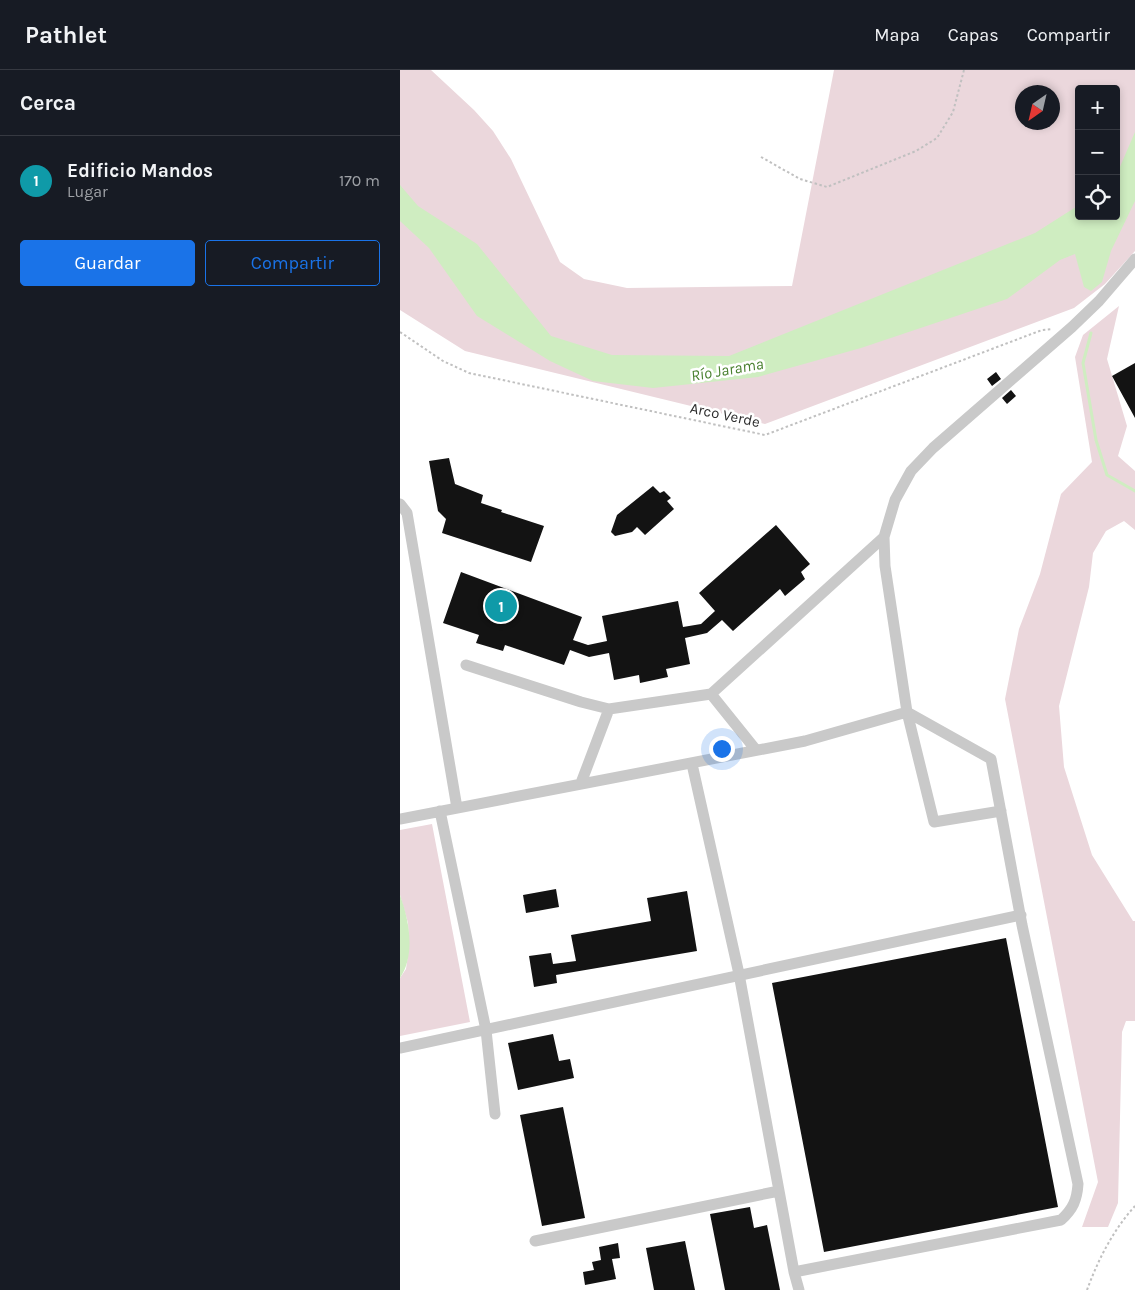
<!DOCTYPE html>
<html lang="es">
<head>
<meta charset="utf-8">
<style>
	body { margin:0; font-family:Karla,sans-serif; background:#20242c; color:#f1f3f6 }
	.controls { position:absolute; right:15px; top:15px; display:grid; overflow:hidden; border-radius:5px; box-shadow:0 2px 8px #0003 }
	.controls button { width:45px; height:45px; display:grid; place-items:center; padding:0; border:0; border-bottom:1px solid #363941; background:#171b24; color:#f1f3f6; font:25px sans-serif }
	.compass { position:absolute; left:615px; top:15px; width:45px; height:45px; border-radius:50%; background:#171b24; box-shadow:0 2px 8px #0003; rotate:214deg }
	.you { position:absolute; left:321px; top:678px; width:18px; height:18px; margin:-12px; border:4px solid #fff; border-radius:50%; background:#1a73e8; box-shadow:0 0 0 8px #1a73e833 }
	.badge { display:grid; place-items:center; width:32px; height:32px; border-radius:50%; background:#1a73e8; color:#fff; font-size:16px; font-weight:700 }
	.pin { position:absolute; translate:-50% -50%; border:2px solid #fff; box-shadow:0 1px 5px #0006 }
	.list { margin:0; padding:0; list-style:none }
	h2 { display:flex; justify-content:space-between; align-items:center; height:65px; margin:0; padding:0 20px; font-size:21px }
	h2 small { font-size:16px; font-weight:400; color:#9ea1a6 }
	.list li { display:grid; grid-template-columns:32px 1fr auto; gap:15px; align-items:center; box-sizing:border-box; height:90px; padding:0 20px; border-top:1px solid #363941 }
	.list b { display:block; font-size:19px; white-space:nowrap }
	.list p { margin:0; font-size:16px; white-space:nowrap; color:#9ea1a6 }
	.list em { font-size:16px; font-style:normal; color:#9ea1a6 }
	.actions { display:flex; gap:10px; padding:15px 20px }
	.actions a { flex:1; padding:11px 0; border:1px solid #1a73e8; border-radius:5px; text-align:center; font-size:18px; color:#1a73e8 }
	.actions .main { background:#1a73e8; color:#fff }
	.icon { flex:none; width:28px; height:28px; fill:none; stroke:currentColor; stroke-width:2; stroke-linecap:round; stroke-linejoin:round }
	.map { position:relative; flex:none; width:735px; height:1220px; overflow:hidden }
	header { display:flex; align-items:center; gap:30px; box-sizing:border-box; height:70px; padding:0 25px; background:#171b24; border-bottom:1px solid #363941 }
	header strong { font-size:24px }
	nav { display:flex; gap:28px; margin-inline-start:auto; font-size:18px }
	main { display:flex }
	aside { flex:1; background:#171b24 }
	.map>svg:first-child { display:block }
</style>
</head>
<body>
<header>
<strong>Pathlet</strong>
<nav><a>Mapa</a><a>Capas</a><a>Compartir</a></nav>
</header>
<main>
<aside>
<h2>Cerca<small></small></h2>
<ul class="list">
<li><span class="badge" style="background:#0f9aa8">1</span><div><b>Edificio Mandos</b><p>Lugar</p></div><em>170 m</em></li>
</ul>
<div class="actions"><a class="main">Guardar</a><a>Compartir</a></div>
</aside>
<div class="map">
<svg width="735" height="1220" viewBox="0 0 735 1220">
	<rect width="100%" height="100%" fill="#fff"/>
	<path fill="#ebd7dc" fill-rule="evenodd" d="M0,0H31L74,40L93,61L111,89L160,192L184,209L227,218L392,216L434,0H735V181L705,214L674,238L365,354L65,281L0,240ZM679,19H716V146H679ZM622,22H652V52H622Z
		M719,236L707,289L727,356L718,386L735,401V460L724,451L706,461L693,483L689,517L659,636L664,697L692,785L733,851H735V951H726L722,962L718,1133L708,1157H682L698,1112L605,629L619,559L640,504L661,424L692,392L675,287L683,265Z
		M32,754L70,952L0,966V908L6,899L9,878L8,853L0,825V760Z"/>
	<path fill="#cfedc1" d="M735,62V131L711,181L702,212L691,221L684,217L675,184L660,190L607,229L461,278L358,307L253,318L193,311L150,291L77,246L29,178L0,151V115L18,136L77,174L151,266L212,285L329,286L635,163L679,135V146H716V106Z
		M0,825C9,850 16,884 0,908Z"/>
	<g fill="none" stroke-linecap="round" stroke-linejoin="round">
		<path stroke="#cfedc1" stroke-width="3" d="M691,263L683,293L696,370L707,405L735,421"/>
	</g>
	<path fill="#131313" d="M735,293V348L712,306Z
		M596,302L601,309L592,316L587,309Z
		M611,320L616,326L607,334L602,328Z
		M49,388L55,414L83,425L81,433L102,440L101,442L144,456L131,492L42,463L46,449L38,441L29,391Z
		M253,416L260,423L264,421L271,428L267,431L274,439L245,465L237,457L232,462L215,466L211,462L217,445Z
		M376,455L410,494L401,502L405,509L385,526L380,519L333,561L322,550L307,563L285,568L290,594L266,599L268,607L240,613L239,605L214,610L209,583L189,587L170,580L164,595L105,575L103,581L76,573L79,565L43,553L61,502L182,547L173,570L188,575L207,571L202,546L278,531L283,557L301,554L315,541L299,523Z
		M156,819L159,837L126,843L123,825Z
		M287,821L297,881L156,905L157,913L134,917L129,886L151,883L153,894L176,891L171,865L251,851L247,828Z
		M606,868L658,1137L424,1182L372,913Z
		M153,964L159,991L170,989L174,1008L118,1020L108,973Z
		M163,1037L185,1148L142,1156L120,1045Z
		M350,1137L354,1158L367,1155L380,1220H325L310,1144Z
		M285,1171L295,1220H254L246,1178Z
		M218,1173L220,1188L212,1189L216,1209L185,1215L183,1202L194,1200L192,1192L201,1190L199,1177Z"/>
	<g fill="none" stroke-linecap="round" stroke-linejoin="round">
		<path stroke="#c0c0c0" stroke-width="2" stroke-dasharray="2.5 2.5" stroke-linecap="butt" d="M361,87L400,109L427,117L516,81L537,68L553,42L564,0
			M0,262L43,291L69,303L365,365L642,260L652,259
			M687,1220C698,1190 713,1160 735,1136"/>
		<path stroke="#c9c9c9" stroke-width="11" d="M0,434L7,443L57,738
			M66,595L181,632L209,639L311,624L484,467
			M311,624L356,680
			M292,694L339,904L394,1202L399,1220
			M181,713L209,639
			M40,741L86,960L95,1044
			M601,741L534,752L507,642L485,496L484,467L495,430L511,401L533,378L672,257L699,231L735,189
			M0,749L405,671L507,642L591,689L622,855L678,1114C677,1130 673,1139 661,1150L394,1202
			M0,978L621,845
			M135,1171L379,1121"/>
	</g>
	<g text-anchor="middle" stroke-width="5" stroke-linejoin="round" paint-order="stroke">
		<g font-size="15" fill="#2c2c2c" stroke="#fff">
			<text transform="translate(325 345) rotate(12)" y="5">Arco Verde</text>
		</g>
		<g font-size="16" font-style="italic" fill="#49802f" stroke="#fff">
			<text transform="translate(327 299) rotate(-10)" y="6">Río Jarama</text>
		</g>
	</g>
</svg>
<div class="controls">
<button>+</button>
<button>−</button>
<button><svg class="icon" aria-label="locate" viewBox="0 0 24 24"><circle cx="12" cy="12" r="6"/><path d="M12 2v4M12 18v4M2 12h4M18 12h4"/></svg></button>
</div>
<svg class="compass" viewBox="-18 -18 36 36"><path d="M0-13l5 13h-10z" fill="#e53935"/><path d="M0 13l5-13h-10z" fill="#9ea1a6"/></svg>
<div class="you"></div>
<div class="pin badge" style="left:101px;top:536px;background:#0f9aa8">1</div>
</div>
</main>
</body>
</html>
